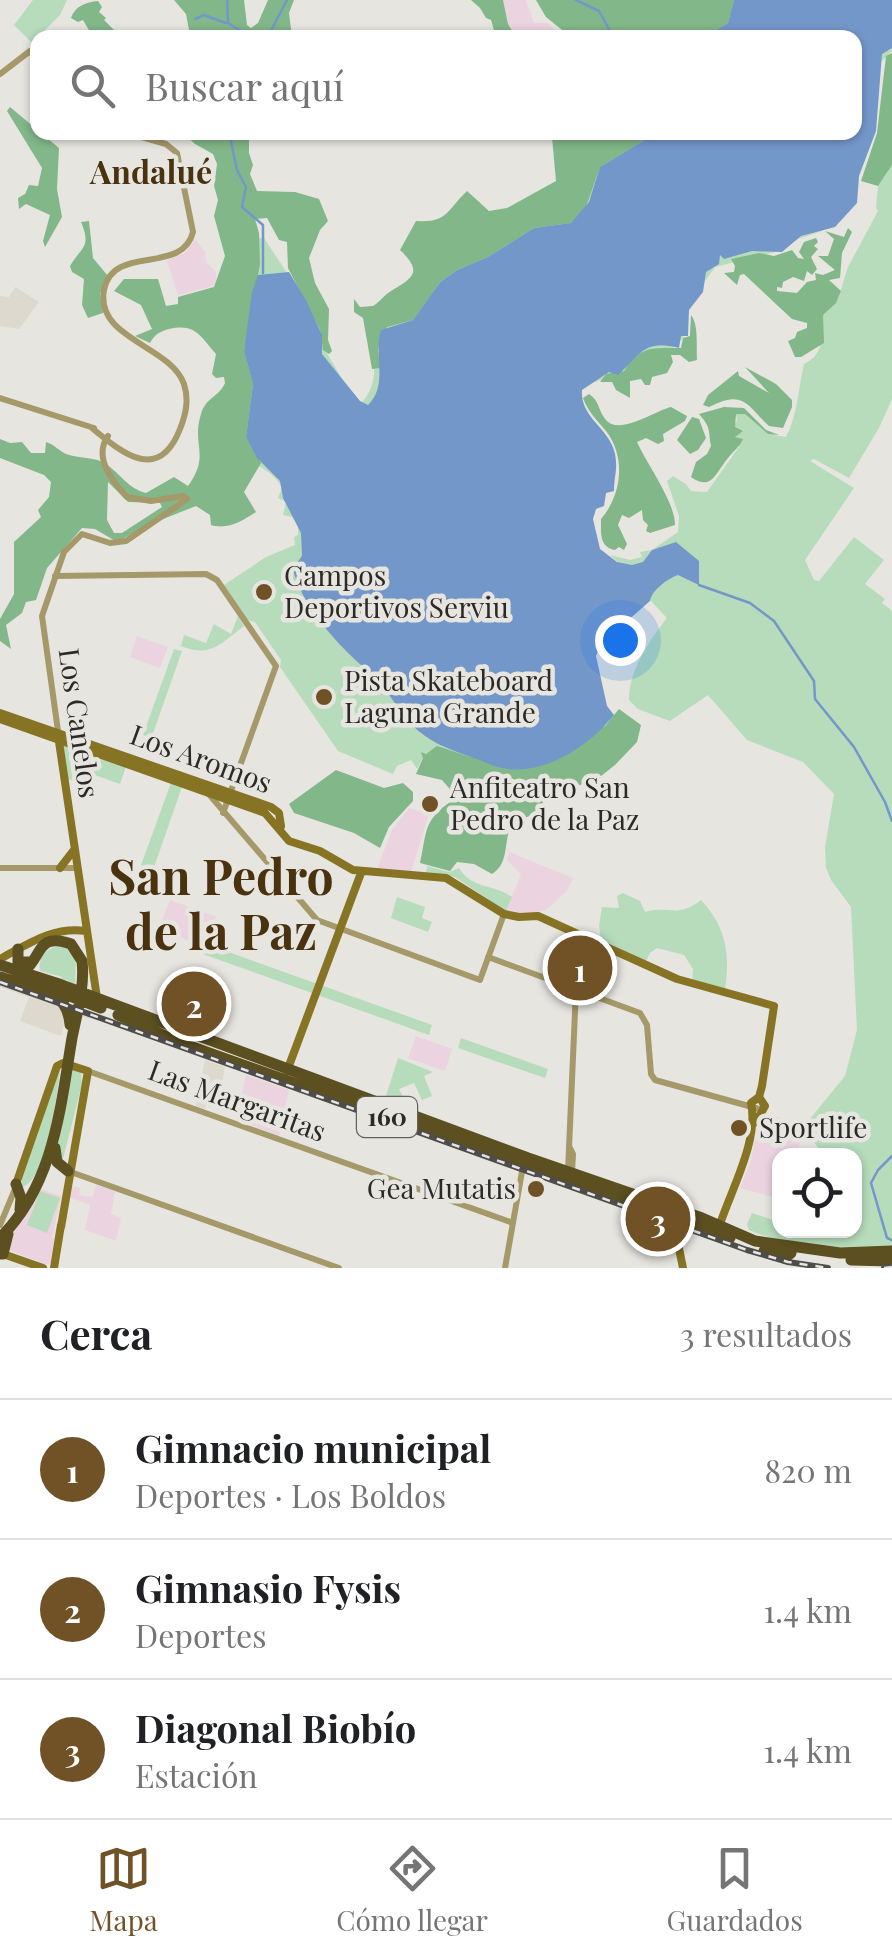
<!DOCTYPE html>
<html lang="es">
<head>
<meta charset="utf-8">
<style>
	body { margin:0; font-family:"Playfair Display",serif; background:#f2f2f2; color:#202124 }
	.controls { position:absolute; right:30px; bottom:30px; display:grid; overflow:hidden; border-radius:20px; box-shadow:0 2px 8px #0004 }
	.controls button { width:90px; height:90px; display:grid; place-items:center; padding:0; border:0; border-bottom:2px solid #e0e0e0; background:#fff; color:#202124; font:50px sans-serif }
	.you { position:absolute; left:620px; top:640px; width:35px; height:35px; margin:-25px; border:8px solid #fff; border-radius:50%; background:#1a73e8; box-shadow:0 0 0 15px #1a73e833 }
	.badge { display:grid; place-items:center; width:65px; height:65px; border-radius:50%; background:#715227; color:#fff; font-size:32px; font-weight:700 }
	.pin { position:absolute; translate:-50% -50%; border:5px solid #fff; box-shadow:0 2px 10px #0006 }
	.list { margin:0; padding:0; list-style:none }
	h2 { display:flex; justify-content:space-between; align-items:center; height:130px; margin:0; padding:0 40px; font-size:42px }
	h2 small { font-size:32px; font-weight:400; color:#757577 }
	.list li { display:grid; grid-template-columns:65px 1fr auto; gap:30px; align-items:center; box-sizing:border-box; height:140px; padding:0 40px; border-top:2px solid #e0e0e0 }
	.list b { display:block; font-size:38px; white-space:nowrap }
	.list p { margin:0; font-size:32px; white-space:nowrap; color:#757577 }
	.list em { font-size:32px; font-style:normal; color:#757577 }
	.icon { flex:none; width:55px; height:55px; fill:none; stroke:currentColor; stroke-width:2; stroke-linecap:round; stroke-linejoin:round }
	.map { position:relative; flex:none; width:892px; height:1268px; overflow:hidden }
	.search { position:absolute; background:#fff; box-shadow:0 2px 8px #0004; left:30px; right:30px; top:30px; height:110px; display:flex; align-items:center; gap:25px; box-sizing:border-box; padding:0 35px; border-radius:20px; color:#757577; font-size:38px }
	.sheet { height:550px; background:#fff }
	nav { display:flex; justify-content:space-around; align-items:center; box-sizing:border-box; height:140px; border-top:2px solid #e0e0e0; background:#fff; font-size:28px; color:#757577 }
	nav a { display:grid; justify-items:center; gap:5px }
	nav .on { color:#715227 }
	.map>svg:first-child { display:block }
</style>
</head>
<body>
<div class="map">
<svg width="892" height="1268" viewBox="0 0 892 1268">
	<rect width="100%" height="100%" fill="#e7e5e0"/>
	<path fill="#ded9cf" d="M15,287L39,302L19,329L0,326V296L9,297Z
		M0,980L91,1013L89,1019L67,1011L61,1036L20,1021L29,997L0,987Z
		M205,1060L225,1067L218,1105L207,1102L205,1109L196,1106Z"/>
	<path fill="#ebd4e0" d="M503,0H526L534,23H548L562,37H516L508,24Z
		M195,239L205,252L206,262L216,272V281L213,286L178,295L167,261L186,252Z
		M137,636L168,647L160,668L130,657Z
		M409,808L429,814L411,872L377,869L392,830Z
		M509,852L573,878L567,891L546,910L525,914L506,911L521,874L507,860Z
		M170,900L217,917L189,941L159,928Z
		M416,1036L452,1049L445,1071L408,1058Z
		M246,1075L289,1090L279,1136L251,1125L257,1105L241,1098Z
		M770,1114L805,1128L796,1155L780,1156L779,1199L740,1188L750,1164L760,1120Z
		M96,1185L115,1191L111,1214L121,1218L116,1241L85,1230L90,1205L69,1197L72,1186L80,1188L79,1195L92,1197Z
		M41,1189L62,1196L52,1237L56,1240L53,1261L47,1265L9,1250L17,1222Z"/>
	<path fill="#b6dcbb" d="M33,0H67L60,15L32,43L14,25Z
		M725,0H892V51L875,68L852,205L842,218L822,231L798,239L779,251L715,267L689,304L683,338L670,351L643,357L621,372L595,382H579L578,401L609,489L590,519L598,549L615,565H632L620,564L610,555L630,560L642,557L640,552L652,550L678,532L679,516L667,481L673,476L686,484L691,491L707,492L739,447L732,426L737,421L736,414H745L768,434L786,437C798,414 798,389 804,364C825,354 823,334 823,314L838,299L848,267L878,211L876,208L878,186L892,165V399L879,428L849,478L814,459L810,461L854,488L805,560L814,580L819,581L854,537L884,560L865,584L885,599L882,603L892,611V1249C846,1248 792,1249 749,1230L747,1224L752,1213L776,1221L779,1213L780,1230H854V1156L825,1155C814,1144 808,1137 809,1120L845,1076L857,1030L851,907L831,880L826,868L825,847L834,794L803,762L747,740L708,695L670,721L638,709L629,700C629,670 649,641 667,618L650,600L598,644L554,754C511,799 471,738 425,754L417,769L411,760L397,766L393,774L338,751L280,667L281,660L255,622L247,620L224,585L266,557L295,545L294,537L298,535V524L292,517L283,515L286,502L278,498L282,488C274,472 259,468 247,457L238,346L259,238H264L308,305L321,343L358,406C380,387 374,362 372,337L584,177L653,133L854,132V38L700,37Z
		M238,616L244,626C220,644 211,658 181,646L184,635L206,643L214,624L231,634Z
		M174,649L182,651L151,739L143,735Z
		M60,739L126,766L120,784L95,775L90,787L68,779Z
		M172,780L183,784L152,873L140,868Z
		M427,866L449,872L459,868C471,889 494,884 512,897L506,911L455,877L426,873Z
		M623,893L640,901L645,912C669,905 677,919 701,900C727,928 730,955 725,990L692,982L693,969L684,955L657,948L650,953L646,961L601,939L599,926L602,907L619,908L617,896Z
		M397,897L425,907L422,918L432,922L428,932L391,918Z
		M195,940L432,1025L429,1035L186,948Z
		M54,947H65L76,959L75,987L65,978L69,984L58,979L63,977L40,971C38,959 44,951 54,947Z
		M461,1038L548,1069L545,1078L458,1048Z
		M398,1058L433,1072L424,1076L432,1096L422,1100L414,1083L399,1089L405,1100L416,1106L386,1096Z
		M61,1065C57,1091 48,1180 22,1187V1178Z
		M70,1067L81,1073L82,1084L62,1163L56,1146Z
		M40,1191L60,1198L47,1233L27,1225Z"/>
	<path fill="#82b789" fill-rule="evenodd" d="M174,0H244L247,25L251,28L258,23L268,0H294L289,13L292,37H204L189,30L186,14Z
		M471,0H503L508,24L516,37H496L491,20L486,18L480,8Z
		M536,0H734L728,23L704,37L572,38L546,17Z
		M98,1L102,7L99,12L106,18L104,20L121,37H93L83,20L78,22L71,18C75,6 86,2 98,1Z
		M892,53V165L878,186L861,181L877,133L886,56Z
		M10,107L59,148L57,189L62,217L45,247L43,241L50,215L26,204L19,209L18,198L25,194L29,185L38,186L42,168L7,111Z
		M183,133L202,135L204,133H249V153L253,165L250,174L257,191L295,192L319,199L328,221L320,230L309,258L315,283L329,309L328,340L332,351L329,354L323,350L320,330L288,268L287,242L279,240L267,218L255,219L259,233L260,264L244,350L253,384L246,437L261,463L244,492L256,512C242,521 228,530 211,525L210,515L196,506L148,525L117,542L95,529L82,528L47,568L36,600L26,602L22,613L6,625L11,649L0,641V619L14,594V542L41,517L38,510L49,497L51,482L44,475L0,458V439L10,443L22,442L31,453H45L46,442C55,445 58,450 66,454C79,459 94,456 106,464C121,474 127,488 146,493L174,477L188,486C211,454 191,446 201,414C205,398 219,397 225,383L224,377L216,378L212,374L216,354C200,336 196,323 169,329C159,332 155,334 150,343L135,336L152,329L141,305L114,291L124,279H158L166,306L178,304V297L214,287L225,256L214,216L218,200L214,186L217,164L213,154L195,144ZM108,482L128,502L160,503L162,507L122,533H114L107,520Z
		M547,133H656L600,167L586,207L571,223L534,228L488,257L457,270L440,282L413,320L387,327L378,349L380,368L372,369L363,318L354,312V299L360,307L373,306C380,302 384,295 391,291C415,277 422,271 400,250L416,221C448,223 446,211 467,191L489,211L507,208L556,181L552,137Z
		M89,221L93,258L108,276L100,294L103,313L88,318L82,305L84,279L72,272L70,266C81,247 92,248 81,222Z
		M848,228L852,232L842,253L840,278L829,280L841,291L836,303L823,315L824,343L801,357H795L788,341L795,338L797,332L807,328V323L792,319L744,274L740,275L737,285L724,273L734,272L735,266L731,259L759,253L774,256L792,250L798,258L804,259L799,252L804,242L816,238L818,242L814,246L818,249L811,257L817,269L812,275L807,271L804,281L793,277L783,282L782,288L777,287V291L797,293L807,282L816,280L815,273L823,275L835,270L818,256H828L834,239L825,231L844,237Z
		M691,315C699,325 696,346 697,360L689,362L680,355H671L673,362L667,373L652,377L650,385H645L641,379L630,381V398L616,390L612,382H600L606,374L624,371C641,345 652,348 681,348L683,338L690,336Z
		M745,367L776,384L792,400V407L783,428L769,426C746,405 745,389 709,407L703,405L708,395L738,371L739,376L769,393Z
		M589,394C600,401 598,411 606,420C619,436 657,410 671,407L687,416L685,421L663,434L664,441L658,444L646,438L637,442C648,466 675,502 675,525L650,533L646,531L648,525L643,520L642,510L629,518L622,515L618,525L627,544L624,550L619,547L615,550C599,547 601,533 601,519C621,496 627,458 606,431C597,420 588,412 583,398Z
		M724,407L744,408L766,430L779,435L768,434L745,414H736L735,427L743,431L735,437L743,439C739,448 734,450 728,458C716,472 712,492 691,477L696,462L707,454L711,446C708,428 711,428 699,414Z
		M692,417L699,419L706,438L698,450L690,454L677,440Z
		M619,709L641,725L637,742L615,765L601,776L545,800L533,815L512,822C503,841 510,863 492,874L474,864L457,862L450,871L420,863C427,832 423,821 450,802L449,788L442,780L416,774L423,758L421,752L426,754L437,746L471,757L605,726Z
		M336,770L384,788L403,783L413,792V801L389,827L380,848L354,833L294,813L289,804Z"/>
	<path fill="#7497ca" d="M734,0H892V48L882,54L876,131L859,176L857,203L835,227L801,236L782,252L752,251L724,259L720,255L719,264L706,272L703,292L689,310L688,336H681L679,348C643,338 639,357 618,375L609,372L582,390C580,418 610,428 615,454C618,471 614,475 614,491L606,493L604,506L596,509L593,519L600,549L617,562L632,565L643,562L652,550L676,542L699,561V585L678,575C667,579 652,590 650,601L601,644L596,656L607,706L614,715C590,745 549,773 508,769C496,768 483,761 471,757C448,749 429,742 412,725C396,709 386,685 368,671C341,649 299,603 293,568L302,556L301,533L283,498L280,481L257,458L246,437L253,384L244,351L252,292L258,275L289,272L307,302L322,335V354L360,401L368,405C389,385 373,354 381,330L413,320L440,282L457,270L488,257L534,228L571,223L589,202L600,167L656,133L854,132V38L704,37L728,23Z"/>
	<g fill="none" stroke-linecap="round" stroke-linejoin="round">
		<path stroke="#7497ca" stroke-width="2.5" d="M227,0L228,23L252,38
			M576,0L599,11L614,38
			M195,19L204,15L226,23
			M267,38L287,0
			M229,132L237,170L246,187L242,207L263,225V273
			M699,585L750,603L774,621L814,681L815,699L854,747L885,802L892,821
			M892,1156L878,1170L871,1183L887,1238L892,1240"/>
		<path stroke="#a5996a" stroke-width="6" d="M0,74L30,51L33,55
			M0,398L94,428
			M92,428C123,454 159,483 180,429C186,414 189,400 184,384C170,345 95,339 104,290C113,243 182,276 193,232L177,153L166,144L124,132
			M55,576L206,574L217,580L276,666L223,813
			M58,731L42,616L64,552L82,534L110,543L126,541L187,499L183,496L151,501L127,497C112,481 93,457 108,436
			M207,792L317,920L480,980L504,914
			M0,868H77
			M488,957L640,1013L647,1025L651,1074L655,1080L763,1110
			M88,1071L513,1223
			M569,1146L573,1154L572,1172
			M68,1171L339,1268
			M568,1171L576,989
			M0,1225L15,1189
			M505,1268L523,1166"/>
		<path stroke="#877324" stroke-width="8" d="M0,713L271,807L279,813L281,826
			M0,719L265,813L289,841L320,851L353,870L446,878L504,914L519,917L538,916L677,979L774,1006L762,1086L759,1097L751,1103C759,1140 732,1188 720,1224
			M58,735L97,998
			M60,868L74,850
			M0,959C28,944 53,926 86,931
			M287,1071L361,873
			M756,1122L765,1106L759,1097
			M16,1184L57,1066L63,1063L88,1071L61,1227
			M673,1219L683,1268
			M3,1254L43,1268
			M54,1268L61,1225"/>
		<path stroke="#5c4f20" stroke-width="11" d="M18,949V962H30
			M0,965L56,983L528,1158L702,1218L755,1241L840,1253L892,1251
			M0,977C31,987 68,987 70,1025
			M44,986L101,1008
			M118,1015L181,1043L730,1238
			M55,1148L57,1162L68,1171
			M16,1184L21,1198L20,1210
			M0,1238C54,1184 60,1110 72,1038C77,1013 85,986 82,961L71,944C36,931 42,959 23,972
			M764,1251L787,1256L791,1253
			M0,1254H3L8,1234
			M851,1260L892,1261"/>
		<g stroke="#4e4d4b" stroke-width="6">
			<path id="rail" d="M0,982L747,1250L788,1262L828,1268
				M884,1268L892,1267"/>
		</g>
		<use href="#rail" stroke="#e7e5e0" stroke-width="2.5" stroke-dasharray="8" stroke-linecap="butt"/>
	</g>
	<g fill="#715227" stroke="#e7e5e0" stroke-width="4">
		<circle cx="264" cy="592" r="10"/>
		<circle cx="324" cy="697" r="10"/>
		<circle cx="430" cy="804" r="10"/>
		<circle cx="739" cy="1128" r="10"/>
		<circle cx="536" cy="1189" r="10"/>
	</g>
	<g text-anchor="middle" stroke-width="9" stroke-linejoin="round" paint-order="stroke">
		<rect fill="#e7e5e0" stroke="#636260" stroke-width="2.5" x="357" y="1097" width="60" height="40" rx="8"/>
		<g font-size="25" font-weight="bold" fill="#2b2a29">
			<text x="387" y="1126">160</text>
		</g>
		<g font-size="28" fill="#2b2a29" stroke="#e7e5e0" text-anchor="start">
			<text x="284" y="586">Campos<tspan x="284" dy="32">Deportivos Serviu</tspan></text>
			<text x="344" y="691">Pista Skateboard<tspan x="344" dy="32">Laguna Grande</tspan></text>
			<text x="450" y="798">Anfiteatro San<tspan x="450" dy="32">Pedro de la Paz</tspan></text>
			<text x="759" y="1138">Sportlife</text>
			<text x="516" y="1199" text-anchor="end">Gea Mutatis</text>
		</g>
		<g font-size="28" fill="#2b2a29" stroke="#e7e5e0">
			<text transform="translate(79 723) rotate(82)" y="10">Los Canelos</text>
			<text transform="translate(201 759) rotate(20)" y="10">Los Aromos</text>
			<text transform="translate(237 1101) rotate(20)" y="10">Las Margaritas</text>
		</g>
		<g font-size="32" font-weight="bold" fill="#4a320e" stroke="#e7e5e0">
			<text x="151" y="184">Andalué</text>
		</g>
		<g font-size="48" font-weight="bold" fill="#4a320e" stroke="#e7e5e0">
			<text x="221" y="895">San Pedro<tspan x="221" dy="55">de la Paz</tspan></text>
		</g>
	</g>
</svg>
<div class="controls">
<button><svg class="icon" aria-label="locate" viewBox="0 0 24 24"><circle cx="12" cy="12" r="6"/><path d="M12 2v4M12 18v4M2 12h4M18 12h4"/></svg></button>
</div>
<div class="you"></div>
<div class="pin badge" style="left:580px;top:968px">1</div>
<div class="pin badge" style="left:194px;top:1004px">2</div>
<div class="pin badge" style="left:658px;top:1219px">3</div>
<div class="search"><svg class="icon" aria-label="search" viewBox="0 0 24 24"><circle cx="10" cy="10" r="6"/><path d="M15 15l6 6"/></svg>Buscar aquí</div>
</div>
<section class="sheet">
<h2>Cerca<small>3 resultados</small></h2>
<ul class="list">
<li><span class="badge">1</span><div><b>Gimnacio municipal</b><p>Deportes · Los Boldos</p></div><em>820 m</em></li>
<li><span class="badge">2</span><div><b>Gimnasio Fysis</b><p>Deportes</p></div><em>1.4 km</em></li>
<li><span class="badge">3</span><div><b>Diagonal Biobío</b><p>Estación</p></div><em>1.4 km</em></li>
</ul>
</section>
<nav>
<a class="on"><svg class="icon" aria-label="map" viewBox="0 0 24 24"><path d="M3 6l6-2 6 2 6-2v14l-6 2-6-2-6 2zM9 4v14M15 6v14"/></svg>Mapa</a>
<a><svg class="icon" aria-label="directions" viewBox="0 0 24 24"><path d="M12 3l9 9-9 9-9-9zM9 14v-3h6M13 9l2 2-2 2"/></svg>Cómo llegar</a>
<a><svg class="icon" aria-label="saved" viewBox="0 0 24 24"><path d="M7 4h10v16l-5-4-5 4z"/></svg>Guardados</a>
</nav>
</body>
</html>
